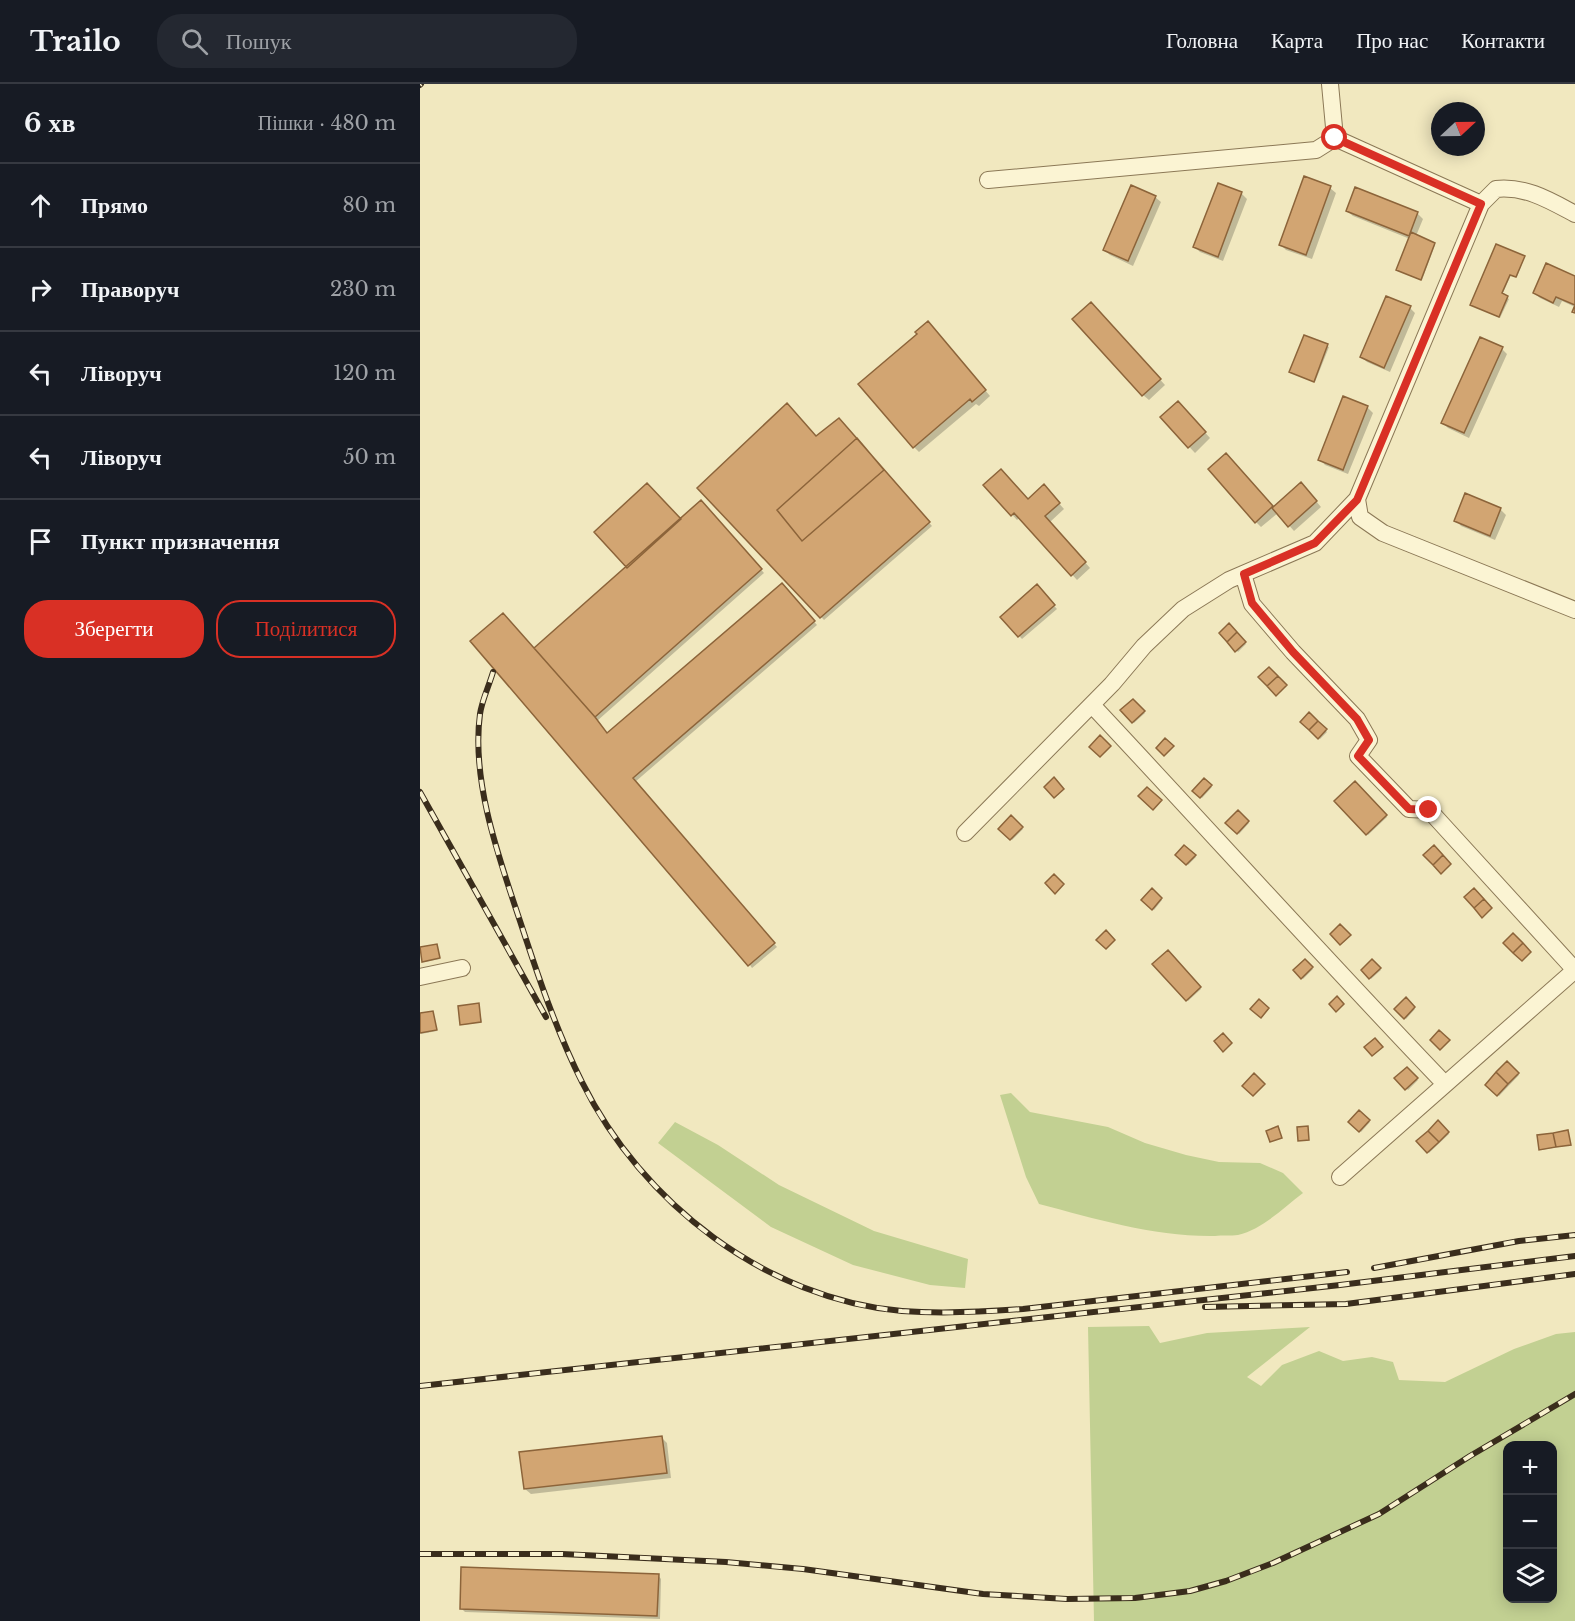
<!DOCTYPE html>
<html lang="uk">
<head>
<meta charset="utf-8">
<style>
	body { margin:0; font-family:"Libre Baskerville",serif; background:#242831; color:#f1f3f6 }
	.controls { position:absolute; right:18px; bottom:18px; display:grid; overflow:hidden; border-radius:12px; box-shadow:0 3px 15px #0003 }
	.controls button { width:54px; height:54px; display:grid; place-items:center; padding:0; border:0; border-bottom:2px solid #363941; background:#171b24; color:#f1f3f6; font:30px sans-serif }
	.compass { position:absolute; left:1011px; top:18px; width:54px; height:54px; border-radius:50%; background:#171b24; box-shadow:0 3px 15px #0003; rotate:68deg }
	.stop { position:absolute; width:18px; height:18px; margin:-14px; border:4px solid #d93025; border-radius:50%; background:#fff }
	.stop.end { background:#d93025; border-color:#fff; box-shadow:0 2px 6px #0008 }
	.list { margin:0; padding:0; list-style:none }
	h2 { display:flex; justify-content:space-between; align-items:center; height:78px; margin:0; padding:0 24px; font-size:26px }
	h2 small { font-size:20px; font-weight:400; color:#9ea1a6 }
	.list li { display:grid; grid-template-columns:39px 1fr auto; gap:18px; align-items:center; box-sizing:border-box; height:84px; padding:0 24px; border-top:2px solid #363941 }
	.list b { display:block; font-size:22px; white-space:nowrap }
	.list em { font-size:20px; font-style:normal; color:#9ea1a6 }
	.actions { display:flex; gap:12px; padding:18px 24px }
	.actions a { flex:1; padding:14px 0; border:2px solid #d93025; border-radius:24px; text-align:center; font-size:21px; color:#d93025 }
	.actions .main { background:#d93025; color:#fff }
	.icon { flex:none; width:33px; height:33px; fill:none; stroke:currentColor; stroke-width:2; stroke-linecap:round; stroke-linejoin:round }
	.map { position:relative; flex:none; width:1155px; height:1537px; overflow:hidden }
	header { display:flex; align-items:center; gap:36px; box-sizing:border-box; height:84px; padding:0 30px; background:#171b24; border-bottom:2px solid #363941 }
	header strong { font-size:28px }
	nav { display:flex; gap:33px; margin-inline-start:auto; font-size:21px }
	.search { width:420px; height:54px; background:#242831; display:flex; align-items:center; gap:15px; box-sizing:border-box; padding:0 21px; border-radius:24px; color:#9ea1a6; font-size:22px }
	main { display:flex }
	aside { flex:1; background:#171b24 }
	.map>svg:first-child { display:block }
</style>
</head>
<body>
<header>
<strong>Trailo</strong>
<div class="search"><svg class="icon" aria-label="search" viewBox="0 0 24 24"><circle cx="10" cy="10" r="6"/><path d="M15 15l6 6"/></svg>Пошук</div>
<nav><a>Головна</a><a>Карта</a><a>Про нас</a><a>Контакти</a></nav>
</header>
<main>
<aside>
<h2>6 хв<small>Пішки · 480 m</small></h2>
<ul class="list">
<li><svg class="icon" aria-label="ahead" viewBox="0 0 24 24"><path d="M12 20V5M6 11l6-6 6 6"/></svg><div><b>Прямо</b></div><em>80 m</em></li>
<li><svg class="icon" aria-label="right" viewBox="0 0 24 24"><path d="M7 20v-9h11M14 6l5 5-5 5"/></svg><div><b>Праворуч</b></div><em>230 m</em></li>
<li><svg class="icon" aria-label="left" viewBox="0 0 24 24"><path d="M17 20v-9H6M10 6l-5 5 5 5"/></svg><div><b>Ліворуч</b></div><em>120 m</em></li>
<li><svg class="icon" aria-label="left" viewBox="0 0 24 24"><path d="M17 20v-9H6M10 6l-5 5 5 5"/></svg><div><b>Ліворуч</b></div><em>50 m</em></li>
<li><svg class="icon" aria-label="arrive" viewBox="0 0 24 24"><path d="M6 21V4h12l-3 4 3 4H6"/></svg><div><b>Пункт призначення</b></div></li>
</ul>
<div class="actions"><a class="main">Зберегти</a><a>Поділитися</a></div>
</aside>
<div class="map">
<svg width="1155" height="1537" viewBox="0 0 1155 1537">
	<rect width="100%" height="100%" fill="#f1e8bf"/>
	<path fill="#c2d092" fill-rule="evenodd" d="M591,1009L610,1028L688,1043L725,1059L766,1071L799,1078L840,1079L863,1089L883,1109C863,1124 843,1145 818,1151C811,1152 802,1151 795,1152C734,1153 677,1135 619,1120L606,1093L580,1011Z
		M255,1038L298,1061L359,1101L454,1147L548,1175L545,1204L510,1201L433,1181L351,1143L238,1059Z
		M729,1242L740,1259L787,1249L890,1243L827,1293L841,1302L862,1281L899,1267L923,1277L952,1273L973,1278L979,1296L1025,1298L1094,1265L1136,1250L1155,1248V1537H674L668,1243ZM1088,1362H1132V1514H1088Z"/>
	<path fill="#0003" d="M799,101L822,110L827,115L803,177L780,168L775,163Z
		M910,104L916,109L892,175L866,166L861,161Z
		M735,113L741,118L713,182L690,171L684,166Z
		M927,127L997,129L1003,135L996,152L1015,161L1002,196L979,187L990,155L933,132Z
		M1104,174L1097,193L1091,191L1082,211L1089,215L1080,234L1052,221Z
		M1155,194V223L1142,217L1139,223L1120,214L1114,209Z
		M990,224L995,229L970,288L947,278L942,273Z
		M676,225L745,301L729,316L723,311Z
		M513,244L570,312L559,322L556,320L499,368L494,363Z
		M884,252L909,263L895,298L872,289Z
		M1082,265L1087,270L1049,354L1028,344L1023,339Z
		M947,323L953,329L928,390L905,381L900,375Z
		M763,324L790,354L775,369L742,334Z
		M396,354L442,361L512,442L404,536L279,404Z
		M811,376L854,424L886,405L901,423L874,447L858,429L841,443L836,438Z
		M565,401L608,417L629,408L644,425L630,438L670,484L657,496L600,433L597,436Z
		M281,419L344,489L177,637L187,651L365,504L397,541L215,698L357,863L332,884L115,566Z
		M1080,425L1086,431L1075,456L1041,442L1036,436Z
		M617,503L637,525L602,555L582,533Z
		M809,541L826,560L818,568L801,549Z
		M713,617L725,629L714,639L702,627Z
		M889,630L907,648L900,655L882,638Z
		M784,696L792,703L782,714L774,707Z
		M935,699L967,733L948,751L916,717Z
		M818,728L829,739L819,750L808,739Z
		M591,733L603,745L592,756L580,745Z
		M765,763L776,773L768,781L757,771Z
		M732,806L742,816L734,826L723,816Z
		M17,861L20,875L5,878L4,877Z
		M748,868L781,905L768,917L735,880Z
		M885,877L893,885L883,895L875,886Z
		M952,877L961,886L951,895L943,886Z
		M986,916L995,925L986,935L976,925Z
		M58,921L62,938L43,941L42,940Z
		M13,929L17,947L1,950L0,931Z
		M1087,979L1099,991L1079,1012L1067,1000Z
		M987,985L998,996L988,1006L977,994Z
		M939,1028L950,1038L941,1048L930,1038Z
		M1018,1038L1029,1050L1009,1069L998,1058Z
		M1148,1047L1151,1061L1121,1066L1119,1053Z
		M242,1354L247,1359L251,1394L111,1410L105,1405Z
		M238,1491L241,1495L240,1535L45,1528L42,1525Z"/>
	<path fill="#d2a572" stroke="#8c643a" stroke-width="1.5" d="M884,92L911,102L886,171L859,161Z
		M798,99L822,108L798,173L773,163Z
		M711,101L736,112L708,177L683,166Z
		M935,103L998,128L989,152L926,127Z
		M991,148L1015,159L1001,196L976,186Z
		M1076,160L1105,172L1096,193L1090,191L1082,209L1088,212L1079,233L1050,221Z
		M1126,179L1155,192V229L1152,228L1155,221L1136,213L1133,219L1113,209Z
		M966,212L991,222L964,284L940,273Z
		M671,218L741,295L722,312L652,235Z
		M508,237L566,306L552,318L550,315L493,364L438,300L497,250L495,248Z
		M884,251L908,260L894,298L869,288Z
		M1060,253L1083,263L1044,349L1021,339Z
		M923,312L948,322L923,386L898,376Z
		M758,317L786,348L768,364L740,333Z
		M367,319L396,352L419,334L510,438L400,534L277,404Z
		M437,354L464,386L382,457L357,426Z
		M806,369L853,422L835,439L788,385Z
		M581,385L608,415L624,400L640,419L625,432L666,478L651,492L594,429L591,432L563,401Z
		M881,398L897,417L868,443L852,424Z
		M227,399L261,435L207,484L174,448Z
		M1045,409L1081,424L1070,452L1034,437Z
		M281,416L342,485L175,633L114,564Z
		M362,499L395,537L213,694L355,859L328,882L50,557L83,529L175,633L187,649Z
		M617,500L635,521L598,553L580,533Z
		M809,539L817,548L807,558L799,549Z
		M817,548L826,558L815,568L807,558Z
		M849,583L858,592L847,602L838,593Z
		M858,592L867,601L856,612L847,602Z
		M713,615L725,627L712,639L700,626Z
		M889,628L898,637L889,646L880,638Z
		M898,637L907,645L898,655L889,646Z
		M680,651L691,662L680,673L669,663Z
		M745,654L754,662L744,672L736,664Z
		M634,693L644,705L634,714L624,703Z
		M784,694L792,701L780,714L772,707Z
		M935,697L967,731L946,751L914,717Z
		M727,703L742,716L733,726L718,712Z
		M818,726L829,737L817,750L805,739Z
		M591,731L603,743L590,756L578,745Z
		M764,761L776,771L766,781L755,771Z
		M1014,761L1023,771L1013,781L1003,771Z
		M1023,771L1031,780L1021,790L1013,781Z
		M634,790L644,800L635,810L625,799Z
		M732,804L742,814L732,826L721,816Z
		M1054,804L1064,815L1054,824L1044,813Z
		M1064,815L1072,824L1062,834L1054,824Z
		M920,840L931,851L920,861L910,850Z
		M686,846L695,856L686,865L676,856Z
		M1093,849L1103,859L1093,869L1083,859Z
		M1103,859L1111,868L1102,877L1093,869Z
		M17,860L20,874L2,878L0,863Z
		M748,866L781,903L766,917L732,880Z
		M885,875L893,883L881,895L873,886Z
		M952,875L961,884L949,895L941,886Z
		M917,912L924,920L916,928L909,920Z
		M986,913L995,923L984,935L974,925Z
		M839,915L849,924L841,934L830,925Z
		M59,919L61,938L40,941L38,922Z
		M13,927L17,946L0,949V929Z
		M1019,946L1030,956L1020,966L1010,956Z
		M803,949L812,959L803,968L794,957Z
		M955,954L963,963L952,972L944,963Z
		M1087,977L1099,989L1088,1000L1076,988Z
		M987,983L998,994L985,1006L974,994Z
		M1076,988L1088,1000L1077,1012L1065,1001Z
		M834,989L845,1000L833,1012L822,1002Z
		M939,1026L950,1036L939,1048L928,1038Z
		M1018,1036L1029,1048L1019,1058L1008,1047Z
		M858,1042L862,1054L850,1058L846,1047Z
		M888,1042L889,1056L878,1057L877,1043Z
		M1148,1046L1151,1061L1136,1063L1133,1049Z
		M1008,1047L1019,1058L1007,1069L996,1057Z
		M1133,1049L1136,1063L1119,1066L1117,1051Z
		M242,1352L247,1389L104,1405L99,1368Z
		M41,1483L239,1490L237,1532L40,1525Z"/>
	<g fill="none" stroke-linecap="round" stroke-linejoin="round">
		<g stroke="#8b7856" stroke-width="18">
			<path id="minor" d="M910,0L915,54L1061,120L1076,105C1106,102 1129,116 1155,130
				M568,96L896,66L915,54
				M937,415L940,433L963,449L1155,526
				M823,490L832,520L873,568L937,635L949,656L938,672L989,725L1009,726L1155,886
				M672,621C790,747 905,875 1024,999
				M545,749L692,600L724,562L763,525L809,496L895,459L937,415L1061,120
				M0,893L42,884
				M920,1093L1155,886"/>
		</g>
		<use href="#minor" stroke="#fbf4d3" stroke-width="16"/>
		<g stroke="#3a2d1c" stroke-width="6">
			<path id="rail" d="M0,1L1,0
				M73,588C69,602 62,616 60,630C51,697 79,774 100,837C118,892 136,946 162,998C222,1119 346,1215 482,1227C522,1230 563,1228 603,1225L927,1188
				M0,708L126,933
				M954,1184L1099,1157L1155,1151
				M785,1223L926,1220L1155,1190
				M0,1302L920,1201L1155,1172
				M0,1470H142L306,1478L383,1485L563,1510L647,1515L715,1514L770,1507L806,1497L853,1479L959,1430L1050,1372L1155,1310"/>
		</g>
		<use href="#rail" stroke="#f8f1cf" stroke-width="4" stroke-dasharray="11" stroke-linecap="butt"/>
	</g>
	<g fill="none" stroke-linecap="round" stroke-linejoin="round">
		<path stroke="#d93025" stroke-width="8" d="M915,54L1061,120L937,416L895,459L824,490L832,519L873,568L937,635L949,656L938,672L989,725L1009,726"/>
	</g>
</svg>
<div class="controls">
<button>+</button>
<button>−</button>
<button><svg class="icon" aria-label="layers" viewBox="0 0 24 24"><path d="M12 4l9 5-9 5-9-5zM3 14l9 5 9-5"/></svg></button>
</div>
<svg class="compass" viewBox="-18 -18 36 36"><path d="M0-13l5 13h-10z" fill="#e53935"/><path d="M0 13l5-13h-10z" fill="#9ea1a6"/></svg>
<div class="stop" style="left:915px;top:54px"></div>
<div class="stop end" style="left:1009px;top:726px"></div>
</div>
</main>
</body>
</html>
